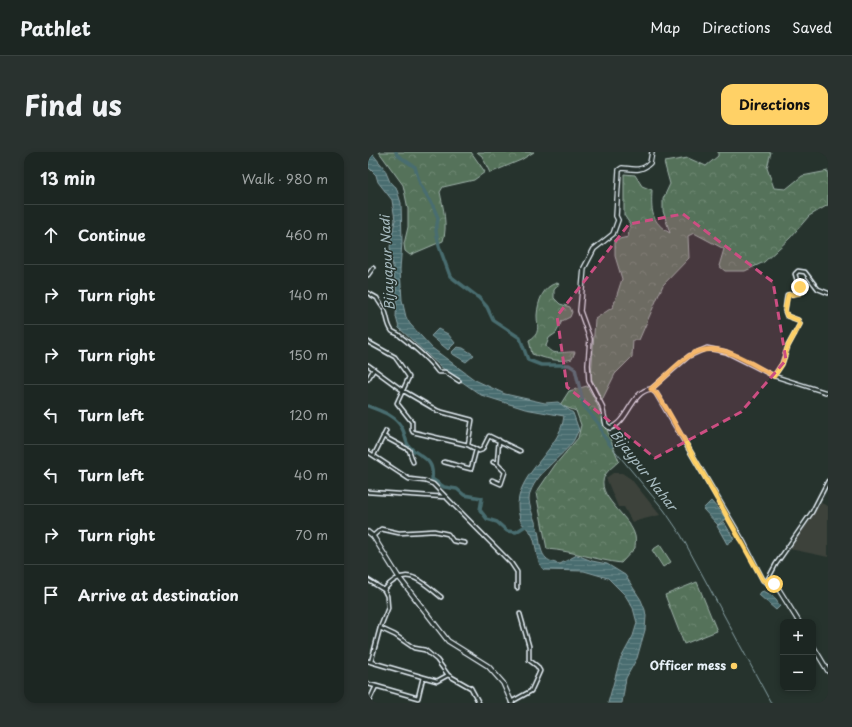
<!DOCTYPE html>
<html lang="en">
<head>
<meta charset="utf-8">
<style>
	body { margin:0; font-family:"Playpen Sans",sans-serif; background:#29322f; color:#f1f3f6 }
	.controls { position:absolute; right:12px; bottom:12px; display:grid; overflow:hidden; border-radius:8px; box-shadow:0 2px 6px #0003 }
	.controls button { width:36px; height:36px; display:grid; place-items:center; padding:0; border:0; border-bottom:1px solid #3a4340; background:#1c2622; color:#f1f3f6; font:20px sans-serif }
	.stop { position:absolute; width:12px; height:12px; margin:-9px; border:3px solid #ffd166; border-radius:50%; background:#fff }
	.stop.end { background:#ffd166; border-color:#fff; box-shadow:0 1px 4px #0008 }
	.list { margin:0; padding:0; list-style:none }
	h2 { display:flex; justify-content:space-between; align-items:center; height:52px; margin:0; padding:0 16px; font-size:17px }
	h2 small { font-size:13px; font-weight:400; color:#a0a5a5 }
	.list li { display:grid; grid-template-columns:26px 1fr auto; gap:12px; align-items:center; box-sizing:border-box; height:60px; padding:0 16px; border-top:1px solid #3a4340 }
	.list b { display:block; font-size:15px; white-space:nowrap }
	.list em { font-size:13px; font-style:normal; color:#a0a5a5 }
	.icon { flex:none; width:22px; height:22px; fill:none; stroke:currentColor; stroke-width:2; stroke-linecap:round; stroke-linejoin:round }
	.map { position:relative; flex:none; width:460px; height:551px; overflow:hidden; border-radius:12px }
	header { display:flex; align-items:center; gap:24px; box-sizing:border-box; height:56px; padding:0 20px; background:#1c2622; border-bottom:1px solid #3a4340 }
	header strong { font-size:19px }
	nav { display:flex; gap:22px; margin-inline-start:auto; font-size:14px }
	.intro { display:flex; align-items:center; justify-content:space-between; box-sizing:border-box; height:96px; padding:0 24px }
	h1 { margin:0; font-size:28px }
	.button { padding:10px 18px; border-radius:12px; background:#ffd166; color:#111; font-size:14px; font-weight:700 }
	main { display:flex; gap:24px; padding:0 24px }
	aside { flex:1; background:#1c2622; border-radius:12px; box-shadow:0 2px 6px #0003 }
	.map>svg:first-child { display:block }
</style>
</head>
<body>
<header>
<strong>Pathlet</strong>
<nav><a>Map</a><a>Directions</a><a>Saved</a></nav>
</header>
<div class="intro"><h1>Find us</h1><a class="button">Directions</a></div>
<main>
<aside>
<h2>13 min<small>Walk · 980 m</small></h2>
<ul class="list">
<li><svg class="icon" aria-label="ahead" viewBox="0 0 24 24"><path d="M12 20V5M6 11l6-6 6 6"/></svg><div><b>Continue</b></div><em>460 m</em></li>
<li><svg class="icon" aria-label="right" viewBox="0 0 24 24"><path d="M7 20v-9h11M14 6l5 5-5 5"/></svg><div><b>Turn right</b></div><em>140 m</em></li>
<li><svg class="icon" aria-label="right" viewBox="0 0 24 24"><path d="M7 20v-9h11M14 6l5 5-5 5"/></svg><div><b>Turn right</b></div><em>150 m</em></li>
<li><svg class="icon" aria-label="left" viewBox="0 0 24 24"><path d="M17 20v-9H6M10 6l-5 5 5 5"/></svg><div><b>Turn left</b></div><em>120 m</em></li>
<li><svg class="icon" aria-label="left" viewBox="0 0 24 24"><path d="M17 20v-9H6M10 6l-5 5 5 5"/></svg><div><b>Turn left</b></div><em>40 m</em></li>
<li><svg class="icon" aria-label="right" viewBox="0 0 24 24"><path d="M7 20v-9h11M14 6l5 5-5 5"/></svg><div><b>Turn right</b></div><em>70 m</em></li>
<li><svg class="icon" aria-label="arrive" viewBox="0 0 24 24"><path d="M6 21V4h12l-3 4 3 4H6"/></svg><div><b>Arrive at destination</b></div></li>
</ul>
</aside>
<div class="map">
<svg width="460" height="551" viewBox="0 0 460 551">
	<defs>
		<pattern id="forest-crowns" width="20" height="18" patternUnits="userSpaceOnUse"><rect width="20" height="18" fill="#55725a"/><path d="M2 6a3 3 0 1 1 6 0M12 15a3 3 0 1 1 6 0" fill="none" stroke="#6d8772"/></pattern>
		<pattern id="water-rules" width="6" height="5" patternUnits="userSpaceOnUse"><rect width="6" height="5" fill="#496d6f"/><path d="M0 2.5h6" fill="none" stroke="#638284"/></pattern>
	</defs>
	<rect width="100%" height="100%" fill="#26332d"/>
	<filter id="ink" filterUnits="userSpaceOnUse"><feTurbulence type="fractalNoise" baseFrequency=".025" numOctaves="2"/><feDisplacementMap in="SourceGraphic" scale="8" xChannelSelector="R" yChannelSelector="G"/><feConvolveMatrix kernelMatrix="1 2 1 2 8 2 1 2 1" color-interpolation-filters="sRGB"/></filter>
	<g filter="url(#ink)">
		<path fill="#3c423b" d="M245,321H254L263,327L292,363L264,370L256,355H250L238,326Z
			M453,351L460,354V405L422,397Z"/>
		<path fill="#55725a" stroke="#9eb2a9" d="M292,393L303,410L295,415L284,398Z"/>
		<path fill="url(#forest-crowns)" stroke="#9eb2a9" d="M11,0H103L117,20L106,28L75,35L72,40C75,55 80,74 75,89L42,103L37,99L36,92L40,75V57L35,33Z
			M109,0H166L153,8L122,21L114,4Z
			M350,0H403L399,16L406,36L418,37L434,24L460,19V53L441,64L422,86L396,110L377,119H357L351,114L356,97L326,81L320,84L321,106L295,133L271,188H265L264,205L247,222L234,248L223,226L227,167L245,155L254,127L247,104V88L260,85L262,72L256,63V22L267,23L274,34L284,38C283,59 283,70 302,81L295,59V47L302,32L296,10L320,6L338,14L350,4Z
			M189,131L191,132L186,138V146L192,152L202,155L204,160L202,165L194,169L188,181L181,186L178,194C184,205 196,199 207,200L204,207C191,211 176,206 164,202L161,188C173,182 169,174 169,163C170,149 175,134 189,131Z
			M219,234C234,257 240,284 251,309C247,313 240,318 237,323C226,344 262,363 267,384C268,388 267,393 267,396L253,411C228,408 205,399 179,397L168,341L187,313L210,286L213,273L208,259L192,253L201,239Z
			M329,430L349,479L316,492L297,443Z"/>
		<path fill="url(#water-rules)" stroke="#89a2a6" d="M0,0H3L16,16L22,30L28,35L33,51L34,90L32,118L34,148L38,165L42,172L64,196L107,228L137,242L177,251L190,250L205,261L211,278C208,282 207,288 203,292C192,306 161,327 161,348C162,359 169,372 171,384C173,400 174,409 192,412L209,403L224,409L239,412L257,423L273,448L277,458L278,464L277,478L269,506L258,526L254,551H240L252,508L265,484L269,471L265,456L257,443L240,426L216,419L176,418C166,408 170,392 163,381C160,376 154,374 152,367C139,325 192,302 196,264L157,257L113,243L73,215L31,176L28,165L29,141L22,95L27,68L24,48L10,30L8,23L0,15Z
			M70,177L80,182L87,191L80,198L63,184Z
			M89,195L95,196L106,203L98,210L83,201Z
			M343,349L358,366L350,373L335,357Z
			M356,370L366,387L359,392L349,374Z
			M396,439L406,445L412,454L408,458L391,443L393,440Z"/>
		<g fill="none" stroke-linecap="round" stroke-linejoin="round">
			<path stroke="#89a2a6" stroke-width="1" d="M243,294L296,358L313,383L403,551"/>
			<path stroke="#496d6f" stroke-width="3.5" d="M28,0L29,3L47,15L52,32L65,54L70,66L68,79L71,94L82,124L111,146L119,155L125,168L152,186L160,208L173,213H201L207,217L216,254L231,272L235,283L243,294
				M0,254C12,259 27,263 34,276C37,281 37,288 40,293C50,306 67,304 64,327L76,335L89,337L96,343L114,346L112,358L119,367L129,370L139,379L148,380L159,373"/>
			<g stroke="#e8f1f8" stroke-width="5.5">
				<path id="street" d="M0,123L5,116
					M0,141L9,146C11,151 15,154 17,159C20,166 19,172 24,179C26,181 30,181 32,184C45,194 60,206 70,220H77L91,229
					M0,190L27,205L41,225L29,251L44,270V278L45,280L100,293L111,299L114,298L121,284L152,299
					M0,213L34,238L70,259L104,268L100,293
					M406,224L414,212L420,194L432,172L430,168L419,164L417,159L419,143L431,141L432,138L427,122L430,119L437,120L450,137L460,141
					M0,227L6,217
					M283,237L321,204L339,196L358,200L406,224L460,241
					M15,284L41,298L45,310
					M0,300L41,327L57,329L65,332L143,411L149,420V436
					M6,303L18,279
					M76,310L103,317L108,298
					M125,310L129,312
					M124,328L133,332L137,320L129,312L131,288
					M0,340L77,345
					M5,384L13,377L31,381L66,379L80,382L85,389L97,391
					M0,428L16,438L19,444L20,456L12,476L3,510L0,509
					M399,429L408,412L444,360L460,329
					M16,438C37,412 52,428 73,445
					M12,476L27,483L46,496L57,498L69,508L80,523
					M3,510L55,525L50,546L8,534
					M55,525L69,529L80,523L103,536L111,551
					M0,532L8,534L0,551
					M143,550L163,539L172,519L169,514L161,508V494L152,462"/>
			</g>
			<g stroke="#e8f1f8" stroke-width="6">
				<path id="secondary" d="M284,0L282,11C273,20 265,17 254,16L251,18L248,64L250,68L245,82L226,97L216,116L212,159L222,187L220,213L221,229L234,254L238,273L242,276C260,271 263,239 283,237L288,241L376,391L395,428L410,436L431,470
					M0,380L5,384L30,424L80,489L120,514L135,531L144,551
					M445,494L460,519"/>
			</g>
			<use href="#street" stroke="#26332d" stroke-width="2.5"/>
			<use href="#secondary" stroke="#26332d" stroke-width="3.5"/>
		</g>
	</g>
	<g fill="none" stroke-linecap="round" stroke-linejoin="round" filter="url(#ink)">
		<path stroke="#ffd166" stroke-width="5" d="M406,432L395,428L298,256L288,241L283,237C296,227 307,213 321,204C350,185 380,211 406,224L414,212L420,194L432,172L430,168L419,164L417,158L420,143L432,141V135"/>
	</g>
	<path fill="#cc4e82" fill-opacity="0.2" stroke="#cc4e82" stroke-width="3" stroke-dasharray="8 5" stroke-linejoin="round" d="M315,62L405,130L418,208L373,260L287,306L199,235L189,164L261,72Z"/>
	<circle fill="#ffd166" stroke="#26332d" stroke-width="1.5" cx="366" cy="514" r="4"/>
	<g text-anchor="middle" stroke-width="3" stroke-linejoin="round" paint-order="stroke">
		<g font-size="12" font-weight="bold" fill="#e8f1f8" stroke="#26332d" text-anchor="end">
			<text x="358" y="518">Officer mess</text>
		</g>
		<g font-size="13" font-style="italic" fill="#a8bcc1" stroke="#26332d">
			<text transform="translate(19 111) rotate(-93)" y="5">Bijayapur Nadi</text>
			<text transform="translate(276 318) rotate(52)" y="5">Bijaypur Nahar</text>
		</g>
	</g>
</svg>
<div class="controls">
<button>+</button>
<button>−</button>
</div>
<div class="stop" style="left:406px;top:432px"></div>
<div class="stop end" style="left:432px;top:135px"></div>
</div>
</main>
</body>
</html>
